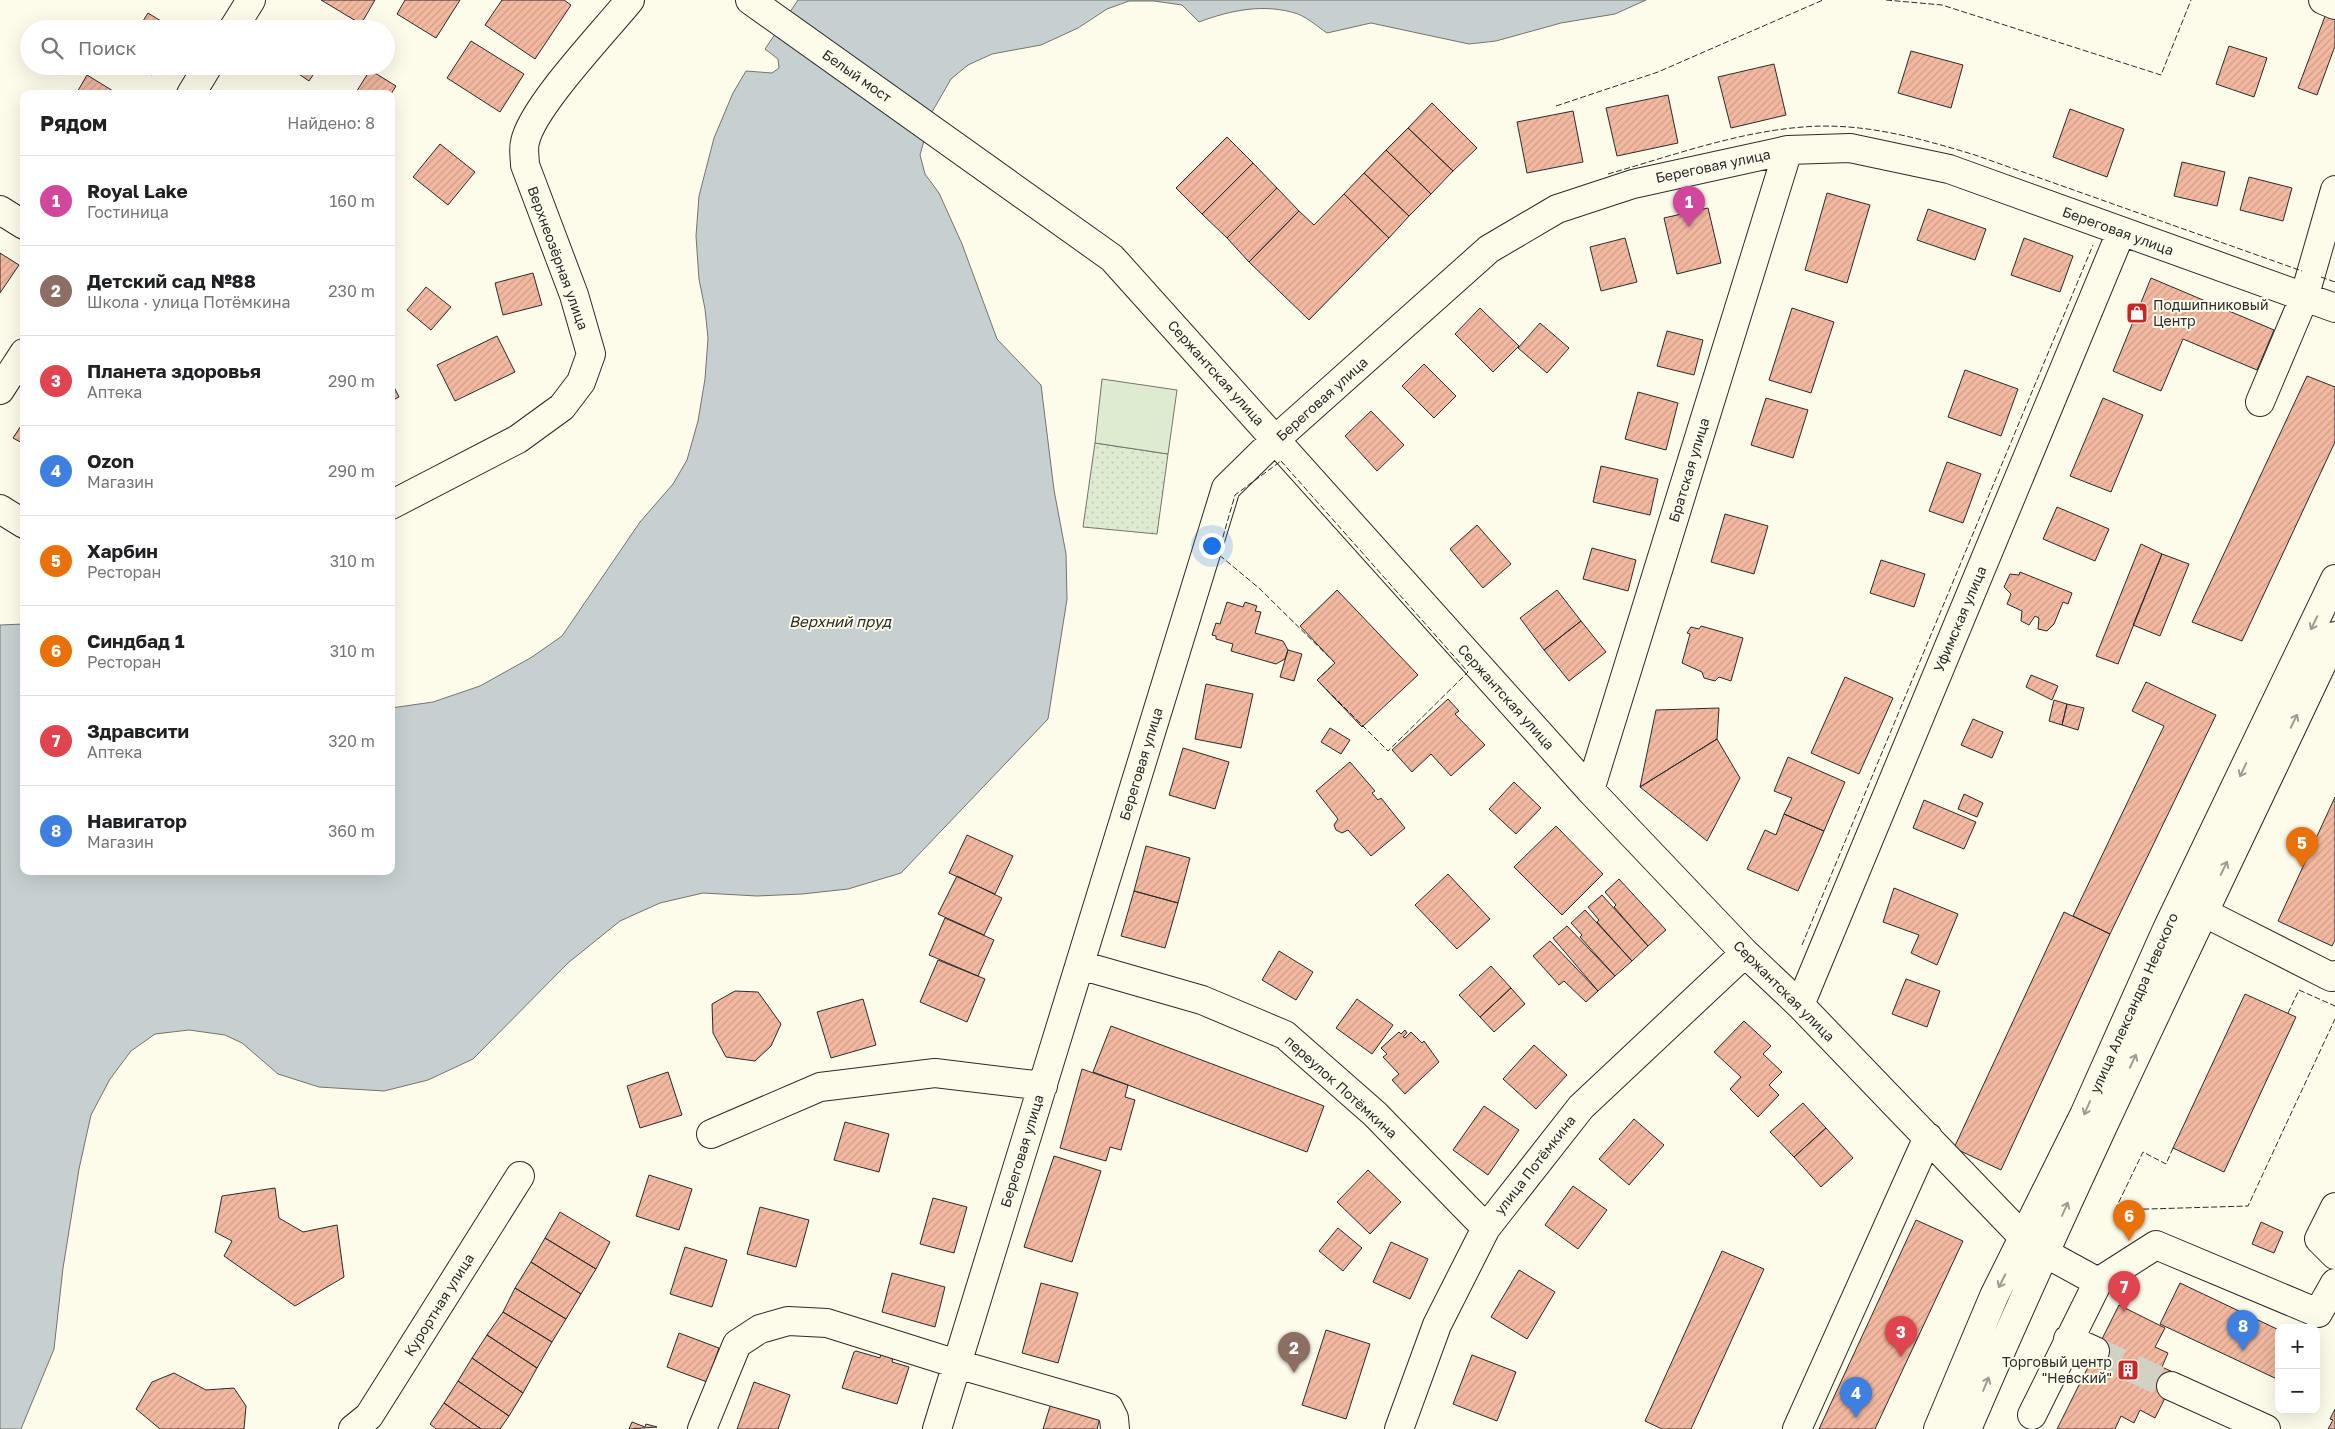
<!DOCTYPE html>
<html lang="ru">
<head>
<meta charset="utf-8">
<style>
	body { margin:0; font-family:"Golos Text",sans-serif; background:#f2f2f2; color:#202124 }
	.controls { position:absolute; right:15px; bottom:15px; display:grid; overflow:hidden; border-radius:10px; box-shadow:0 5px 20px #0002 }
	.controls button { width:45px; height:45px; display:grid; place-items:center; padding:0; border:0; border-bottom:1px solid #e0e0e0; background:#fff; color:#202124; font:25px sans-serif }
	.you { position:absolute; left:1211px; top:545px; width:18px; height:18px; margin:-12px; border:4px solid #fff; border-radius:50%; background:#1a73e8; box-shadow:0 0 0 8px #1a73e833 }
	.badge { display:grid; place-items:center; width:32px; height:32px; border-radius:50%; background:#1a73e8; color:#fff; font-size:16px; font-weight:700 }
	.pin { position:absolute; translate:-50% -41px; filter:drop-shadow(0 1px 2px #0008) }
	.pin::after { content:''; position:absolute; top:26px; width:18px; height:15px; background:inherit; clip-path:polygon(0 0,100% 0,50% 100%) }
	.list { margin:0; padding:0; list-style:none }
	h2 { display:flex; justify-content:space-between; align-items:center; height:65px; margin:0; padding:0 20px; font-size:21px }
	h2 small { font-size:16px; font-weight:400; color:#757577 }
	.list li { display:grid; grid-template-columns:32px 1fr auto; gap:15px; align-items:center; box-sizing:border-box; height:90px; padding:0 20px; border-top:1px solid #e0e0e0 }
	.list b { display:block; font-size:19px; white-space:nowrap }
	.list p { margin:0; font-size:16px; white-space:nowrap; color:#757577 }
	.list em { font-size:16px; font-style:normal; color:#757577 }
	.icon { flex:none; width:28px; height:28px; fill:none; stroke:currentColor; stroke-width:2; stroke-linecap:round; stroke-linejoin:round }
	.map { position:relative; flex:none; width:2335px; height:1429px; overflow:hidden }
	.search { position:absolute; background:#fff; box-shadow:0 5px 20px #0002; left:20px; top:20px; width:375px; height:55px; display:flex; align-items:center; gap:12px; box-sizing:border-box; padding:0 18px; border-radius:28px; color:#757577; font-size:19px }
	.panel { position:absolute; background:#fff; box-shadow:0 5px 20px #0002; left:20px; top:90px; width:375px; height:785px; border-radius:10px }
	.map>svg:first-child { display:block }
</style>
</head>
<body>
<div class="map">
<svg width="2335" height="1429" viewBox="0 0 2335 1429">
	<defs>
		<pattern id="park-dots" width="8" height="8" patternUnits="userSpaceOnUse" patternTransform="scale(1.25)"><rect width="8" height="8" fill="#deebd1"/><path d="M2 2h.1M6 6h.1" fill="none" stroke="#bfcab4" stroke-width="1.8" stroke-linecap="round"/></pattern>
		<pattern id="building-hatch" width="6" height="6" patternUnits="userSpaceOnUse" patternTransform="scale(1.25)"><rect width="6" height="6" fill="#f2b8a0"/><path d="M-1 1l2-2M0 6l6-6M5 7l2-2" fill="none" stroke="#d09e8a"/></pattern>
	</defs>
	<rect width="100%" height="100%" fill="#fdfbea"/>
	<path fill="url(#park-dots)" stroke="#74746e" d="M1095,443L1168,454L1157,534L1083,527Z"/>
	<path fill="#deebd1" stroke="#74746e" d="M1102,379L1177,390L1168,454L1095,443Z"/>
	<path fill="#c7d0d0" stroke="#74746e" d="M798,0H1646L1615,14L1561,23L1496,41L1469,44L1371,23L1327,33C1318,27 1308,18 1298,14C1265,3 1231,10 1199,22L1182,5L1154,1H1129L1107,9L1078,28L1041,45L992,54L968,65L951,79L932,112L920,155L925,174L939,193L962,244L997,339L1041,385L1054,490L1066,554L1067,599L1048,719L901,873L848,889L802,894L757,896L703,893L660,903L620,921L568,963L473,1059L428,1080L384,1091L319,1087L278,1074L242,1043L225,1035L189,1030L155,1034L131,1051L110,1079L91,1115L79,1169L63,1268L54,1349L21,1429H0V625L24,624V871H391V708L433,702L480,686L532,657L562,636L640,522L673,484L687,460L698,421L705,379L708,338L705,309L699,279L696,236L699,196L714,138L733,93L746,71L772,73L779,68L778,59L765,49Z"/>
	<path fill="url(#building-hatch)" stroke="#2b2b2b" d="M321,0H375L361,24Z
		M405,0H460L436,38L397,14Z
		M502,0H564L571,5L535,59L485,25Z
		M2327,11L2335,14V46L2317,95L2298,88Z
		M148,13L174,29H138Z
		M471,41L524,74L500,112L447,78Z
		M2229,46L2267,58L2254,97L2216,84Z
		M1911,51L1963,65L1951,108L1898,93Z
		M1774,64L1786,115L1731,128L1718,77Z
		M138,66H158L152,75Z
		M287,66H319L309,81Z
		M370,70L396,86L391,94H355Z
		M87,75L118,94H76Z
		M1668,95L1678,143L1617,156L1606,108Z
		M1432,103L1477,148L1453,171L1408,128Z
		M2070,109L2124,129L2107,177L2053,157Z
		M1573,111L1583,162L1527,173L1517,122Z
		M1408,128L1453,171L1431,194L1386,150Z
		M1227,137L1253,163L1202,214L1176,188Z
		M440,144L475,172L448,205L413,177Z
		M1386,150L1431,194L1409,216L1364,173Z
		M2182,162L2225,172L2217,206L2174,196Z
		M1253,163L1277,188L1227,238L1202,214Z
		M1364,173L1409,216L1389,238L1344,194Z
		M2249,177L2292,188L2283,221L2240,210Z
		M1277,188L1299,211L1249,262L1227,238Z
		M1827,193L1870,205L1847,283L1805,270Z
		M1344,194L1389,238L1309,320L1249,262L1299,211L1314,225Z
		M1708,208L1721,263L1677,274L1664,218Z
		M1928,209L1986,229L1975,260L1917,240Z
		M1625,238L1637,282L1601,291L1590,247Z
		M2024,238L2073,256L2060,292L2011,275Z
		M0,253L19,265L0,293Z
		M533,273L542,305L503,315L495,283Z
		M2151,278L2274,330L2257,370L2183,339L2161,391L2113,371Z
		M426,287L451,307L431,330L407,310Z
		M1480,308L1519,346L1493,372L1455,334Z
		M1792,308L1834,322L1811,393L1769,380Z
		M1540,323L1569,348L1547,373L1518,348Z
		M1667,331L1703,340L1694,375L1657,366Z
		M497,336L515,372L455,401L437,365Z
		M1424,364L1456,396L1434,418L1402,386Z
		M1965,370L2018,389L2001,436L1948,417Z
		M2307,376L2335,387V442L2242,641L2192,622Z
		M391,381L399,397L391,401Z
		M1638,392L1678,403L1666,450L1625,439Z
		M1766,398L1808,410L1793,458L1751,445Z
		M2103,398L2143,415L2111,492L2070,476Z
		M1371,411L1404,445L1377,471L1345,436Z
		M24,421V444L13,438Z
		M1947,462L1981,474L1963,523L1929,511Z
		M1601,466L1658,479L1650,515L1593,502Z
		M2057,507L2109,529L2095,561L2043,539Z
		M1725,514L1768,526L1754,574L1711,562Z
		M1477,525L1511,564L1483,588L1450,549Z
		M2141,544L2162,554L2118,664L2096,656Z
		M1592,548L1636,560L1628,591L1583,579Z
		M2162,554L2189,564L2160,636L2133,625Z
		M1881,560L1925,574L1914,607L1870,593Z
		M2020,572L2072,593L2068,604L2063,602L2054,624L2047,631L2038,629L2039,618L2035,616L2029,625L2021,621L2022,611L2007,604L2011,594L2004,587L2010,574L2019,575Z
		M1337,590L1418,675L1362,727L1317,680L1335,663L1300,626Z
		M1557,590L1581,621L1544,650L1520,618Z
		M1227,602L1243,607L1245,602L1257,606L1255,611L1261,612L1255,633L1283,641L1288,650L1285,659L1276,664L1231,651L1233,644L1216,639V636L1212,635L1216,623L1220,624Z
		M1581,621L1606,652L1569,681L1544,650Z
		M1701,626L1743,638L1731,681L1719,677L1715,681L1704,678L1702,672L1682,663L1690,634L1687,633L1691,627L1699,629Z
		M1288,650L1302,654L1294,681L1280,677Z
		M2031,675L2058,686L2052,700L2026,687Z
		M1845,677L1893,698L1859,774L1811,753Z
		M2146,682L2216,715L2110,934L2073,916L2164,726L2132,711Z
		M1206,684L1253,694L1241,748L1195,739Z
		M1448,699L1459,711L1455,714L1485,745L1451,776L1431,754L1412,772L1392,750Z
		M2054,700L2067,704L2062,725L2049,721Z
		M2067,704L2084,708L2078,730L2062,725Z
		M1719,708L1717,739L1640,787L1656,710Z
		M1973,719L2003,732L1992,758L1961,745Z
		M1330,728L1350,740L1341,754L1321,742Z
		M1717,739L1740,778L1707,841L1640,787Z
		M1183,748L1229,762L1215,809L1169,795Z
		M1788,757L1845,782L1824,831L1784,814L1792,798L1774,791Z
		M1350,762L1375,791L1372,793L1378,800L1381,798L1405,828L1371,856L1348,830L1342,833L1336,830L1334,825L1338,819L1316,791Z
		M1514,782L1541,808L1516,834L1489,809Z
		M1964,794L1983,803L1977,817L1958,809Z
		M2335,797V940L2332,946L2278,921Z
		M1924,800L1976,822L1964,849L1913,828Z
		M1784,814L1824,831L1798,891L1747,869L1765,830L1776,835Z
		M1556,826L1603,874L1562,915L1514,867Z
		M967,835L1013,856L995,894L949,873Z
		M1146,846L1190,858L1178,903L1134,891Z
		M1448,874L1490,919L1457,949L1415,905Z
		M957,876L1002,898L984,935L938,914Z
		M1619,879L1666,930L1648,946L1614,907L1616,905L1605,892Z
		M1894,888L1958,914L1937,965L1911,953L1919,935L1883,922Z
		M1134,891L1178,903L1165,948L1121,936Z
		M1602,895L1648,946L1632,961L1597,922L1599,920L1588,907Z
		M1585,910L1632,961L1615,976L1580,937L1582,935L1571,923Z
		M2064,912L2110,934L2001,1170L1954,1148Z
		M945,918L994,940L978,976L929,955Z
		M1567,926L1615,976L1598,991L1553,938Z
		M1550,941L1598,991L1586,1002L1564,981L1559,985L1533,956Z
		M1279,951L1313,972L1296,1000L1262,980Z
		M938,960L985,979L967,1022L920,1002Z
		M1491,966L1511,988L1480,1017L1459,995Z
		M1906,979L1940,991L1927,1027L1892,1014Z
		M1511,988L1525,1004L1494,1032L1480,1017Z
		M735,991L758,992L781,1024L771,1046L755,1061L726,1057L713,1033L712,1004Z
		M2245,994L2296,1017L2224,1172L2173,1148Z
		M863,999L876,1045L831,1058L817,1012Z
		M1357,999L1393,1025L1372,1054L1336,1028Z
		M1744,1021L1771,1046L1763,1054L1782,1072L1769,1085L1779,1095L1758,1117L1730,1089L1741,1077L1714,1052Z
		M1111,1026L1324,1106L1307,1152L1093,1072Z
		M1405,1030L1407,1033L1403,1037L1405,1038L1411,1032L1422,1043L1424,1041L1439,1062L1405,1094L1392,1080L1399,1074L1383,1057L1387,1054L1381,1048L1399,1032L1401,1034Z
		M1534,1045L1567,1075L1536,1109L1503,1079Z
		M1082,1069L1128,1085L1125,1097L1135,1100L1121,1150L1110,1147L1106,1161L1060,1148Z
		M668,1072L682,1115L640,1128L627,1086Z
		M1803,1103L1826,1128L1794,1157L1770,1132Z
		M1484,1106L1519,1130L1488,1175L1453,1150Z
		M1634,1119L1664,1145L1629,1185L1599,1159Z
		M845,1122L889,1134L879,1172L834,1160Z
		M1826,1128L1853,1158L1821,1187L1794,1157Z
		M1054,1156L1101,1171L1072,1262L1024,1247Z
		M1368,1170L1401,1202L1370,1234L1337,1202Z
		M649,1175L692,1189L679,1230L636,1216Z
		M1573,1186L1607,1210L1578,1249L1545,1225Z
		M275,1188L279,1218L303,1232L337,1225L344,1277L295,1306L224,1256L232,1241L215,1232L222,1196Z
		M933,1198L967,1207L954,1253L920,1244Z
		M760,1207L809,1220L796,1267L747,1254Z
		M560,1212L610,1242L596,1269L545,1238Z
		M1916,1220L1963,1241L1875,1429H1819Z
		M2261,1222L2283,1232L2274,1253L2252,1244Z
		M1338,1228L1362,1248L1343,1271L1319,1251Z
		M545,1238L596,1269L581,1294L531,1262Z
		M1391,1242L1428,1259L1410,1299L1373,1282Z
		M685,1247L727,1260L712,1307L670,1294Z
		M1722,1251L1764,1269L1691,1429H1662L1645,1421Z
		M531,1262L581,1294L566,1319L515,1288Z
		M1519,1270L1555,1292L1527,1339L1491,1317Z
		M892,1273L945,1287L935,1327L882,1312Z
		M1041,1283L1078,1293L1058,1363L1022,1353Z
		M2180,1283L2279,1330V1380L2160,1324Z
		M515,1288L566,1319L552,1342L503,1312Z
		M2119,1305L2165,1328L2155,1347L2168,1353L2162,1367L2177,1374L2155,1418L2140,1410L2134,1423L2121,1416L2115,1429H2057Z
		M503,1312L552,1342L537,1368L487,1335Z
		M1326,1330L1370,1344L1346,1419L1302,1405Z
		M679,1333L719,1348L707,1382L667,1367Z
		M487,1335L537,1368L523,1393L472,1358Z
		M856,1351L880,1358L881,1353L893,1357L892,1362L909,1367L897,1404L842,1388L854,1352Z
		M1472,1355L1516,1372L1497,1421L1453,1404Z
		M472,1358L523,1393L509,1416L458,1381Z
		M174,1373L206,1390L234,1388L246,1406L244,1429H160L136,1409L152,1382Z
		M458,1381L509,1416L500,1429H481L444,1403Z
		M754,1382L790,1395L778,1429H737Z
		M1052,1400L1101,1415L1097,1429H1043Z
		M444,1403L481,1429H436L430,1424Z
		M2335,1409V1429H2328L2333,1420L2330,1419Z
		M632,1422L645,1427L646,1424L657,1427L629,1429Z"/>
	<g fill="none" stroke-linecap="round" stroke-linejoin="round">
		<path stroke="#d3d1c4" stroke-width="28" stroke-dasharray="28 14" stroke-linecap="butt" d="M2095,1351L2171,1386"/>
		<g stroke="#2b2b2b" stroke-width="30">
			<path id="minor" d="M750,0L1112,258L1590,790L1745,953L1800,1005L2024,1238L2045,1253L2098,1282
				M2323,0L2335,5
				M233,29L251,0
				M191,94L208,66
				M0,210L24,225
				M0,390L24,353
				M2260,402L2304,298L2335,190
				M391,505L518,439L562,407L581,382L591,354L574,295L525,165C525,158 523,149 525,142C532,107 605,31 630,0
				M0,509L24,524
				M1590,790L1788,150
				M2203,912L2331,977L2335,975
				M1080,965L1202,1000L1285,1035L1375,1114L1486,1228
				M1800,1005L2121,232
				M711,1134L820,1087L935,1073L1043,1086
				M2335,1207L2319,1239L2335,1255
				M2068,1339L2095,1351
				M2171,1386L2266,1429
				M2032,1415L2098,1282L2156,1245L2318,1313L2335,1283
				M353,1429L369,1416L520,1176
				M702,1429L737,1344L760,1329L788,1321L827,1323L957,1364L1109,1408L1114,1418L1115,1429
				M937,1429L1226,488L1276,439L1489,249L1557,209L1633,184L1788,150L1850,148L1949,169L2335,308
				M1399,1429L1437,1325L1486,1228L1581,1107L1745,953
				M1797,1429L1928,1137"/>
		</g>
		<g stroke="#2b2b2b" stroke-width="30">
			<path id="major" d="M1938,1429L1994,1296L2084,1115L2167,929L2335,579
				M1967,1429C2082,1161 2211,900 2335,636"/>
		</g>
		<use href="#minor" stroke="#fdfbea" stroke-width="28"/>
		<use href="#major" stroke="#fdfbea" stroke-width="28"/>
		<path stroke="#2b2b2b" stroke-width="1" stroke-dasharray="6 2.5" stroke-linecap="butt" d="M1886,0L1942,5L2161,75L2191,0
			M1556,106L1658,72L1823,0
			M1608,174C1671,156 1737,132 1803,127C1862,122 1919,138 1975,155L2302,271
			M2321,277L2335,282
			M1281,461L1468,672L1388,751L1317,680L1335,663L1260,589L1218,554L1235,495Z
			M1802,945L2093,245
			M2288,1013L2299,990L2335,1006
			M2173,1148L2166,1164L2143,1152L2115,1210L2248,1206L2335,1019"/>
	</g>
	<defs><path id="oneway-shaft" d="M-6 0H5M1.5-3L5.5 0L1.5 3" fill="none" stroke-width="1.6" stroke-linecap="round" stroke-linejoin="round" transform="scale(1.25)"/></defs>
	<g stroke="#9e9d94">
		<use href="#oneway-shaft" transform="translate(2314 623) rotate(116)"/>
		<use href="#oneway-shaft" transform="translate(2294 721) rotate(-64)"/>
		<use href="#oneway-shaft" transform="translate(2243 770) rotate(115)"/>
		<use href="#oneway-shaft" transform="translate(2224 868) rotate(-64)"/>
		<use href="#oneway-shaft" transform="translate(2133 1061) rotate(-65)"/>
		<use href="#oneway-shaft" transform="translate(2087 1108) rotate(114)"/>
		<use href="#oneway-shaft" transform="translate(2065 1209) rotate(-66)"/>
		<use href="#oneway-shaft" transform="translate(2002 1281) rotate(117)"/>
		<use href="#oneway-shaft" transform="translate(1986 1384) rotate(-67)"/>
	</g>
	<defs>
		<g id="shop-square" transform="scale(1.125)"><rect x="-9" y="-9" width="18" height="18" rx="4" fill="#c62828" stroke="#fdfbea"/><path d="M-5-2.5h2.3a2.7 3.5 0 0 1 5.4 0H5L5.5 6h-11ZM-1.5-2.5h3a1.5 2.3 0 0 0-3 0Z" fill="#fff"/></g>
		<g id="building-square" transform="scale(1.125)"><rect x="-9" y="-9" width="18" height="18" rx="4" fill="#c62828" stroke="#fdfbea"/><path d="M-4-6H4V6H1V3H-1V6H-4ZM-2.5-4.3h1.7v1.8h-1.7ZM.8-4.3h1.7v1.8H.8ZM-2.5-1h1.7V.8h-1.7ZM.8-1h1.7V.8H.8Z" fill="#fff"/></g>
	</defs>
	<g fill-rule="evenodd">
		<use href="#shop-square" x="2137" y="313"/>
		<use href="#building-square" x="2128" y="1370"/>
	</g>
	<g text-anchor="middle" stroke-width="4" stroke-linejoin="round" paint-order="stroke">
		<g font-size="14" fill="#2b2b2b" stroke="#fdfbea">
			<text transform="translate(857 76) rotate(35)" y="5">Белый мост</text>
			<text transform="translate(1713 166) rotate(-12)" y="5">Береговая улица</text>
			<text transform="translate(2118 231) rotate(20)" y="5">Береговая улица</text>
			<text transform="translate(558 258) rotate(70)" y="5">Верхнеозёрная улица</text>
			<text transform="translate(1216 373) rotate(48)" y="5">Сержантская улица</text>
			<text transform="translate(1322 399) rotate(-42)" y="5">Береговая улица</text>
			<text transform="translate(1689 470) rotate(-73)" y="5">Братская улица</text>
			<text transform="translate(1960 619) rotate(-67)" y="5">Уфимская улица</text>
			<text transform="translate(1506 697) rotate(48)" y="5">Сержантская улица</text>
			<text transform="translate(1141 764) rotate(-73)" y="5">Береговая улица</text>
			<text transform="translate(1784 991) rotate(45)" y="5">Сержантская улица</text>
			<text transform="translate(2134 1003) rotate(-66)" y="5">улица Александра Невского</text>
			<text transform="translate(1341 1087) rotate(42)" y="5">переулок Потёмкина</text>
			<text transform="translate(1022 1151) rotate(-73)" y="5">Береговая улица</text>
			<text transform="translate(1535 1165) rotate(-52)" y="5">улица Потёмкина</text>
			<text transform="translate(439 1305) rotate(-58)" y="5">Курортная улица</text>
		</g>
		<g font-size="14" fill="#2b2b2b" stroke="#fdfbea" text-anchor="start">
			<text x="2153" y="310">Подшипниковый<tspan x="2153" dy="16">Центр</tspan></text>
			<text x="2112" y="1367" text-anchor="end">Торговый центр<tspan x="2112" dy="16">"Невский"</tspan></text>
		</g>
		<g font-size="15" font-style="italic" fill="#2b2b2b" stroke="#fdfbea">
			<text x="840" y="627">Верхний пруд</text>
		</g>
	</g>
</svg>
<div class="controls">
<button>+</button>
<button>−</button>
</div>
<div class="you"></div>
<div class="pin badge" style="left:1689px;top:227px;background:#d1479c">1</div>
<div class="pin badge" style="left:1294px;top:1373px;background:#8d6e63">2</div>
<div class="pin badge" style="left:1901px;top:1357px;background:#e0444e">3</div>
<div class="pin badge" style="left:1856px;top:1418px;background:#3f7fe0">4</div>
<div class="pin badge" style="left:2302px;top:868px;background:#e8710a">5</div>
<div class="pin badge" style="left:2129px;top:1241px;background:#e8710a">6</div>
<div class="pin badge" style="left:2124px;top:1312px;background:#e0444e">7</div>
<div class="pin badge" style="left:2243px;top:1351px;background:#3f7fe0">8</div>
<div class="search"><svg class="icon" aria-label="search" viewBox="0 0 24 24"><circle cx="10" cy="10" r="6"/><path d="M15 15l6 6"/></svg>Поиск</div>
<section class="panel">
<h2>Рядом<small>Найдено: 8</small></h2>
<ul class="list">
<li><span class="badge" style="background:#d1479c">1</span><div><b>Royal Lake</b><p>Гостиница</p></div><em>160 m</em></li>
<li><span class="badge" style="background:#8d6e63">2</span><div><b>Детский сад №88</b><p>Школа · улица Потёмкина</p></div><em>230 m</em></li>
<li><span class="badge" style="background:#e0444e">3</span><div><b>Планета здоровья</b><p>Аптека</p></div><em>290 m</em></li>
<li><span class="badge" style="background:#3f7fe0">4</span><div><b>Ozon</b><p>Магазин</p></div><em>290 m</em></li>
<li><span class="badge" style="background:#e8710a">5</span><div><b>Харбин</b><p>Ресторан</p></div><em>310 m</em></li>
<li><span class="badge" style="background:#e8710a">6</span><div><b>Синдбад 1</b><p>Ресторан</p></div><em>310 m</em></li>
<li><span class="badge" style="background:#e0444e">7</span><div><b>Здравсити</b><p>Аптека</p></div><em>320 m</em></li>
<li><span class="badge" style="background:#3f7fe0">8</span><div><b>Навигатор</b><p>Магазин</p></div><em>360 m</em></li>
</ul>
</section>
</div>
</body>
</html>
